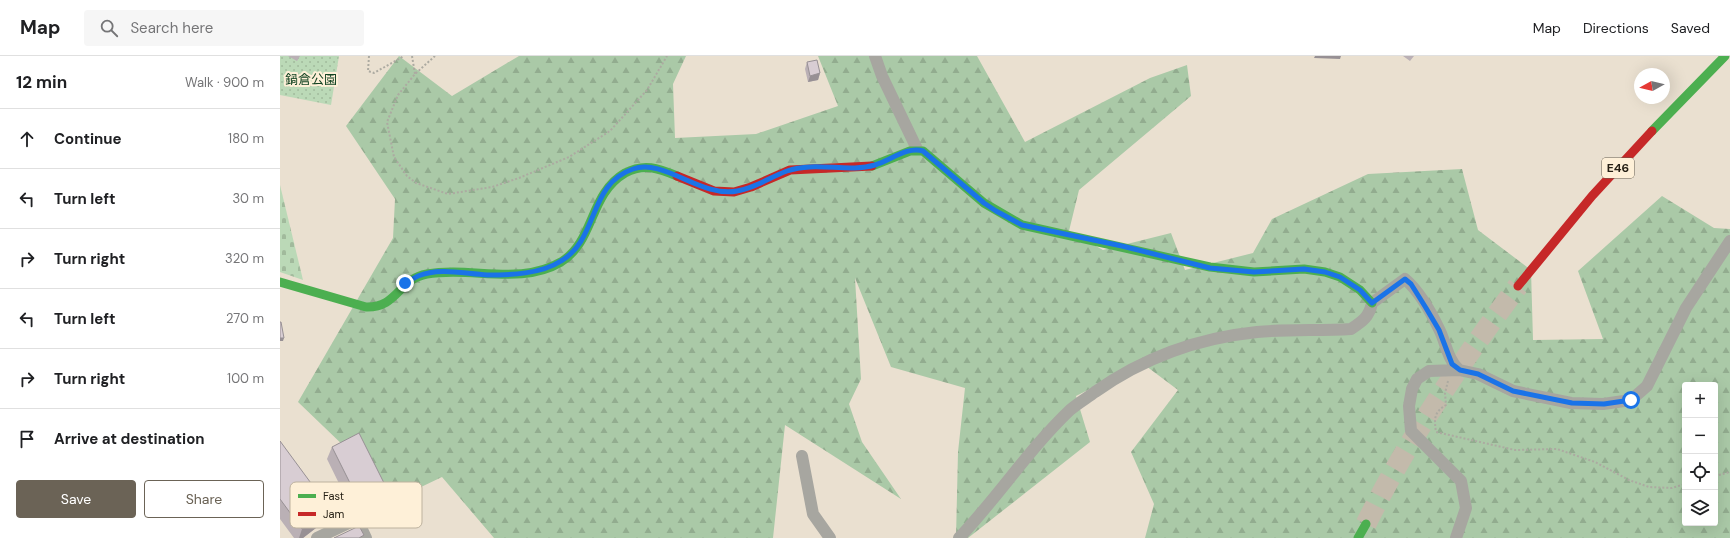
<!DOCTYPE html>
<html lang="en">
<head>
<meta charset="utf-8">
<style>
	body { margin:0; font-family:"DM Sans","Noto Sans JP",sans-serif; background:#f6f6f6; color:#202124 }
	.controls { position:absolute; right:12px; bottom:12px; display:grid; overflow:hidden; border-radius:4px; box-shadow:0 4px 16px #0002 }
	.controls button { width:36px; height:36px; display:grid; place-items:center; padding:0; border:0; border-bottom:1px solid #e0e0e0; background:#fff; color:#202124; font:20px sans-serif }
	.compass { position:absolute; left:1354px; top:12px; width:36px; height:36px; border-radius:50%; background:#fff; box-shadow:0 4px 16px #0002; rotate:262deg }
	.stop { position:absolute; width:12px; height:12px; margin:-9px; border:3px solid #1a73e8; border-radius:50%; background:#fff }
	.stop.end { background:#1a73e8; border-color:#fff; box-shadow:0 1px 4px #0008 }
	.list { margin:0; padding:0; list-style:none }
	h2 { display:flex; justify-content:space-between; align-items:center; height:52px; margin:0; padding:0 16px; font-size:17px }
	h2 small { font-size:13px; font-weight:400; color:#757577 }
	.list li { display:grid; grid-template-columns:26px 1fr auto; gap:12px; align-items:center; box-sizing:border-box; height:60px; padding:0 16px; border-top:1px solid #e0e0e0 }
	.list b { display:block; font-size:15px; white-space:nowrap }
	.list em { font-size:13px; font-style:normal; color:#757577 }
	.actions { display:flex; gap:8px; padding:12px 16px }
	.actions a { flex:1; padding:9px 0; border:1px solid #6b6356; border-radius:4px; text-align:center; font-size:14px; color:#6b6356 }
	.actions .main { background:#6b6356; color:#fff }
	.icon { flex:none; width:22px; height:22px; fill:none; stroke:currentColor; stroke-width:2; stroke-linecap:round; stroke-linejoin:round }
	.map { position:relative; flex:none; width:1450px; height:482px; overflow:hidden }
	header { display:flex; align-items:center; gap:24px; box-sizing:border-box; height:56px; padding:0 20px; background:#fff; border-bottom:1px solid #e0e0e0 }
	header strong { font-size:19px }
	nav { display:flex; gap:22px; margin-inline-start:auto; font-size:14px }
	.search { width:280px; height:36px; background:#f6f6f6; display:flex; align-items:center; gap:10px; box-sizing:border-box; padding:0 14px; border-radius:4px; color:#757577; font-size:15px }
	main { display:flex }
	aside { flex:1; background:#fff }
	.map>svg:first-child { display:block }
</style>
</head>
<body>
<header>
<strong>Map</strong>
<div class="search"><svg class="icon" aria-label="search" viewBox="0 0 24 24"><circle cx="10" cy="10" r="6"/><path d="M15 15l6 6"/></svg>Search here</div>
<nav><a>Map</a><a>Directions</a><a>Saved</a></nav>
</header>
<main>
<aside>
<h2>12 min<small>Walk · 900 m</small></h2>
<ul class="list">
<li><svg class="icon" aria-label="ahead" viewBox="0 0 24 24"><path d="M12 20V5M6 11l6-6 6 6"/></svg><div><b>Continue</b></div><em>180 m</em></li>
<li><svg class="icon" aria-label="left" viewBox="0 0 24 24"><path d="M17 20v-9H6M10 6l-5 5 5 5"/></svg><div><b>Turn left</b></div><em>30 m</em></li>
<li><svg class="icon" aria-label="right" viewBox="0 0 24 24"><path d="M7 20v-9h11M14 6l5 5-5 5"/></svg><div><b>Turn right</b></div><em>320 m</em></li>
<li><svg class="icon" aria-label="left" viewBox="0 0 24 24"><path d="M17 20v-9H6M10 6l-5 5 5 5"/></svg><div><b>Turn left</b></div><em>270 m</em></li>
<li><svg class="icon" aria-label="right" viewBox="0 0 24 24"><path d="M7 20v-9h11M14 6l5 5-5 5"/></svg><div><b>Turn right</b></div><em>100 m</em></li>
<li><svg class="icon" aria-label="arrive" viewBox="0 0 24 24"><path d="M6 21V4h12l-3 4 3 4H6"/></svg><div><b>Arrive at destination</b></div></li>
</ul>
<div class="actions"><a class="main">Save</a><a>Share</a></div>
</aside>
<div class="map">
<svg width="1450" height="482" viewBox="0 0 1450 482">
	<defs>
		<pattern id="forest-firs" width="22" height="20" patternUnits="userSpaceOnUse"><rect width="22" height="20" fill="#aac9a7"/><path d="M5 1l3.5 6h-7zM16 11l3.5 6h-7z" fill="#92ac8f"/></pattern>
		<pattern id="cemetery-stones" width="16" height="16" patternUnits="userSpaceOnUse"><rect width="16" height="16" fill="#bbd9b7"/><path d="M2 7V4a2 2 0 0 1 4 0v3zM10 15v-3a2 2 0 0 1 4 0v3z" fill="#a1ba9c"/></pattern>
		<pattern id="park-dots" width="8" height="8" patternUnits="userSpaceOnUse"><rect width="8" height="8" fill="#bbd9b7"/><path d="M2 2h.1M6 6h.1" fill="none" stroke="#a1ba9c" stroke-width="1.8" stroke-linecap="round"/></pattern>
	</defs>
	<rect width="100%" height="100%" fill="#eae0d0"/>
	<path fill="url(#forest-firs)" fill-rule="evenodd" d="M119,0L172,40L239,0H406L393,28L395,82L476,78L558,50L538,0H697L745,86L870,22L907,9L911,40L799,134L789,175L823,194L891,177L905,214L973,197L992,163L1088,118L1182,113L1198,174L1251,214L1253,284L1323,283L1298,215L1382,140L1434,172L1450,173V482H865L874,448L851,396L898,334L862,307L796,340L810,386L688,482H676L678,396L685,332L611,311L575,222L581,323L569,348L582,386L621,443L505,369L493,482H214L162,421L118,442L18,346L113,182L115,143L66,70ZM1405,329H1435V467H1405Z"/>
	<path fill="url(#cemetery-stones)" d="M0,129L23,224L0,216Z"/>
	<path fill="url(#park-dots)" d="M0,0H59L51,49L0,39Z"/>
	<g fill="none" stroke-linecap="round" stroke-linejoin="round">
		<path stroke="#c3baab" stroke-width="21" stroke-dasharray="21 10" stroke-linecap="butt" d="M1086,468C1128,383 1181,306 1238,230"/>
		<path stroke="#acaaa1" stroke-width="2" stroke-dasharray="2 2" stroke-linecap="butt" d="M89,0L88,15L94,17L124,0
			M132,0L135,18
			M155,0L135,18L118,39L107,66L114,101L127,120L136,127L168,138L212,131L239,122L289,101L330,75L367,34L387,0
			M1168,325L1165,337L1166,349C1154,356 1154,363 1156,376L1235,394L1277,393L1315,406L1349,424L1369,431L1392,432L1405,428
			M1435,420L1450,416
			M87,458L125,439"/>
		<path stroke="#a7a6a0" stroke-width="12" d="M595,0L602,20L637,93
			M522,400L533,458L550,482
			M37,482L77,463L86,482
			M679,482C718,441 749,393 790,354C798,347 807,342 815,336C863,302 918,282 977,276C1009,273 1040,275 1071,273C1083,265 1089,261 1092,247L1125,223C1140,236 1152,258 1160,275C1166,288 1168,304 1179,314
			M1176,482L1186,452L1181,425L1131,375L1129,350L1132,333L1137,323L1149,315L1179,314L1198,318L1233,335L1291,347L1323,348L1351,344L1367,330L1406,252L1450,185"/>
		<path stroke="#4caf50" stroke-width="9" d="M1372,75L1445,0
			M592,110L630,95H643L704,147L742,169L930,211L974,216L1024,213L1045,216L1060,221L1080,234L1092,247
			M0,226L86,251C118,252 118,223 147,218C191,210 240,230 281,206C315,185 309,138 345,117C364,107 378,112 397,120
			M1078,482L1086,468"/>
		<path stroke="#c62828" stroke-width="9" d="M397,120L434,135L454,136L471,131L510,114L592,110
			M1238,230L1312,140L1372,75"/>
	</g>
	<path fill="#bab0b5" d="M8,0H20L17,5Z
		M1123,0H1134L1130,5Z
		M527,6L540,17L538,24L528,26L525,13Z
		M0,385L45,465L23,482H14L0,463Z
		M52,391L106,431L101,444L74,458L47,403Z"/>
	<path fill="#979094" d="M1035,0H1061L1060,3L1034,2Z
		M540,17L538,24L528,26L530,20Z
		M0,282H4L3,285H0Z
		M106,431L101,444L74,458L79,445Z
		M50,453L45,465L23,482H19L22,473Z"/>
	<path fill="#d8cdd3" stroke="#979094" d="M537,4L540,17L530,20L527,6Z
		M0,266H1L4,282H0Z
		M79,377L106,431L79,445L52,391Z
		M0,385L50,453L22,473L0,443Z
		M79,470L84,479L79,482H54Z"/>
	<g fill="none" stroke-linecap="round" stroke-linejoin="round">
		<path stroke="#1a73e8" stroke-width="5" d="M125,227C129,225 134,222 138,220C160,211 185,218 207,219C231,219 261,218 281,205C319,183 308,128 353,113C384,102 421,142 457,135C476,132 490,121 507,115C536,105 567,117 595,109C610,105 627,90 643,95L704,147L716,155L742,169L842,190L930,212L974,216L1024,213L1045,216L1060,221L1080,234L1092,247L1125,223L1131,228L1146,252L1159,274L1172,308L1180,314L1198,318L1233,335L1292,347L1324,348L1351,344"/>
	</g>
	<g text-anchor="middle" stroke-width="4" stroke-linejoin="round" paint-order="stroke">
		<rect fill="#fef0d8" stroke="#675e50" stroke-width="1" x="1322" y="102" width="32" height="20" rx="3"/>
		<g font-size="12" font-weight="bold" fill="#262015">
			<text x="1338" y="116">E46</text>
		</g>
		<g font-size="13" fill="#124322" stroke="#fef0d8">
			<text x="31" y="28">鍋倉公園</text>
		</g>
	</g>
	<rect x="10" y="426" width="132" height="46" rx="6" fill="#fef0d8" stroke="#bdb29e" stroke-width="1"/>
	<rect x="18" y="438" width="18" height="4" fill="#4caf50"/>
	<rect x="18" y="456" width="18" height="4" fill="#c62828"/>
	<g font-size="11" fill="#262015">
		<text x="43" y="444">Fast</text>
		<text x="43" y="462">Jam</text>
	</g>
</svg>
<div class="controls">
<button>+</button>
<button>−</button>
<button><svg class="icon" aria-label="locate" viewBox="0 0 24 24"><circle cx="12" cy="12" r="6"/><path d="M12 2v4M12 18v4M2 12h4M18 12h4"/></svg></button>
<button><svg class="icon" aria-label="layers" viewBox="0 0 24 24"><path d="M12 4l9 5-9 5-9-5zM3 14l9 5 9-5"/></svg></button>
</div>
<svg class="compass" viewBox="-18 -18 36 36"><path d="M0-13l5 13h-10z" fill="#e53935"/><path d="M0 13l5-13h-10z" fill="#757577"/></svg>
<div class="stop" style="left:1351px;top:344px"></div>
<div class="stop end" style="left:125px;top:227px"></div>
</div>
</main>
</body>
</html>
